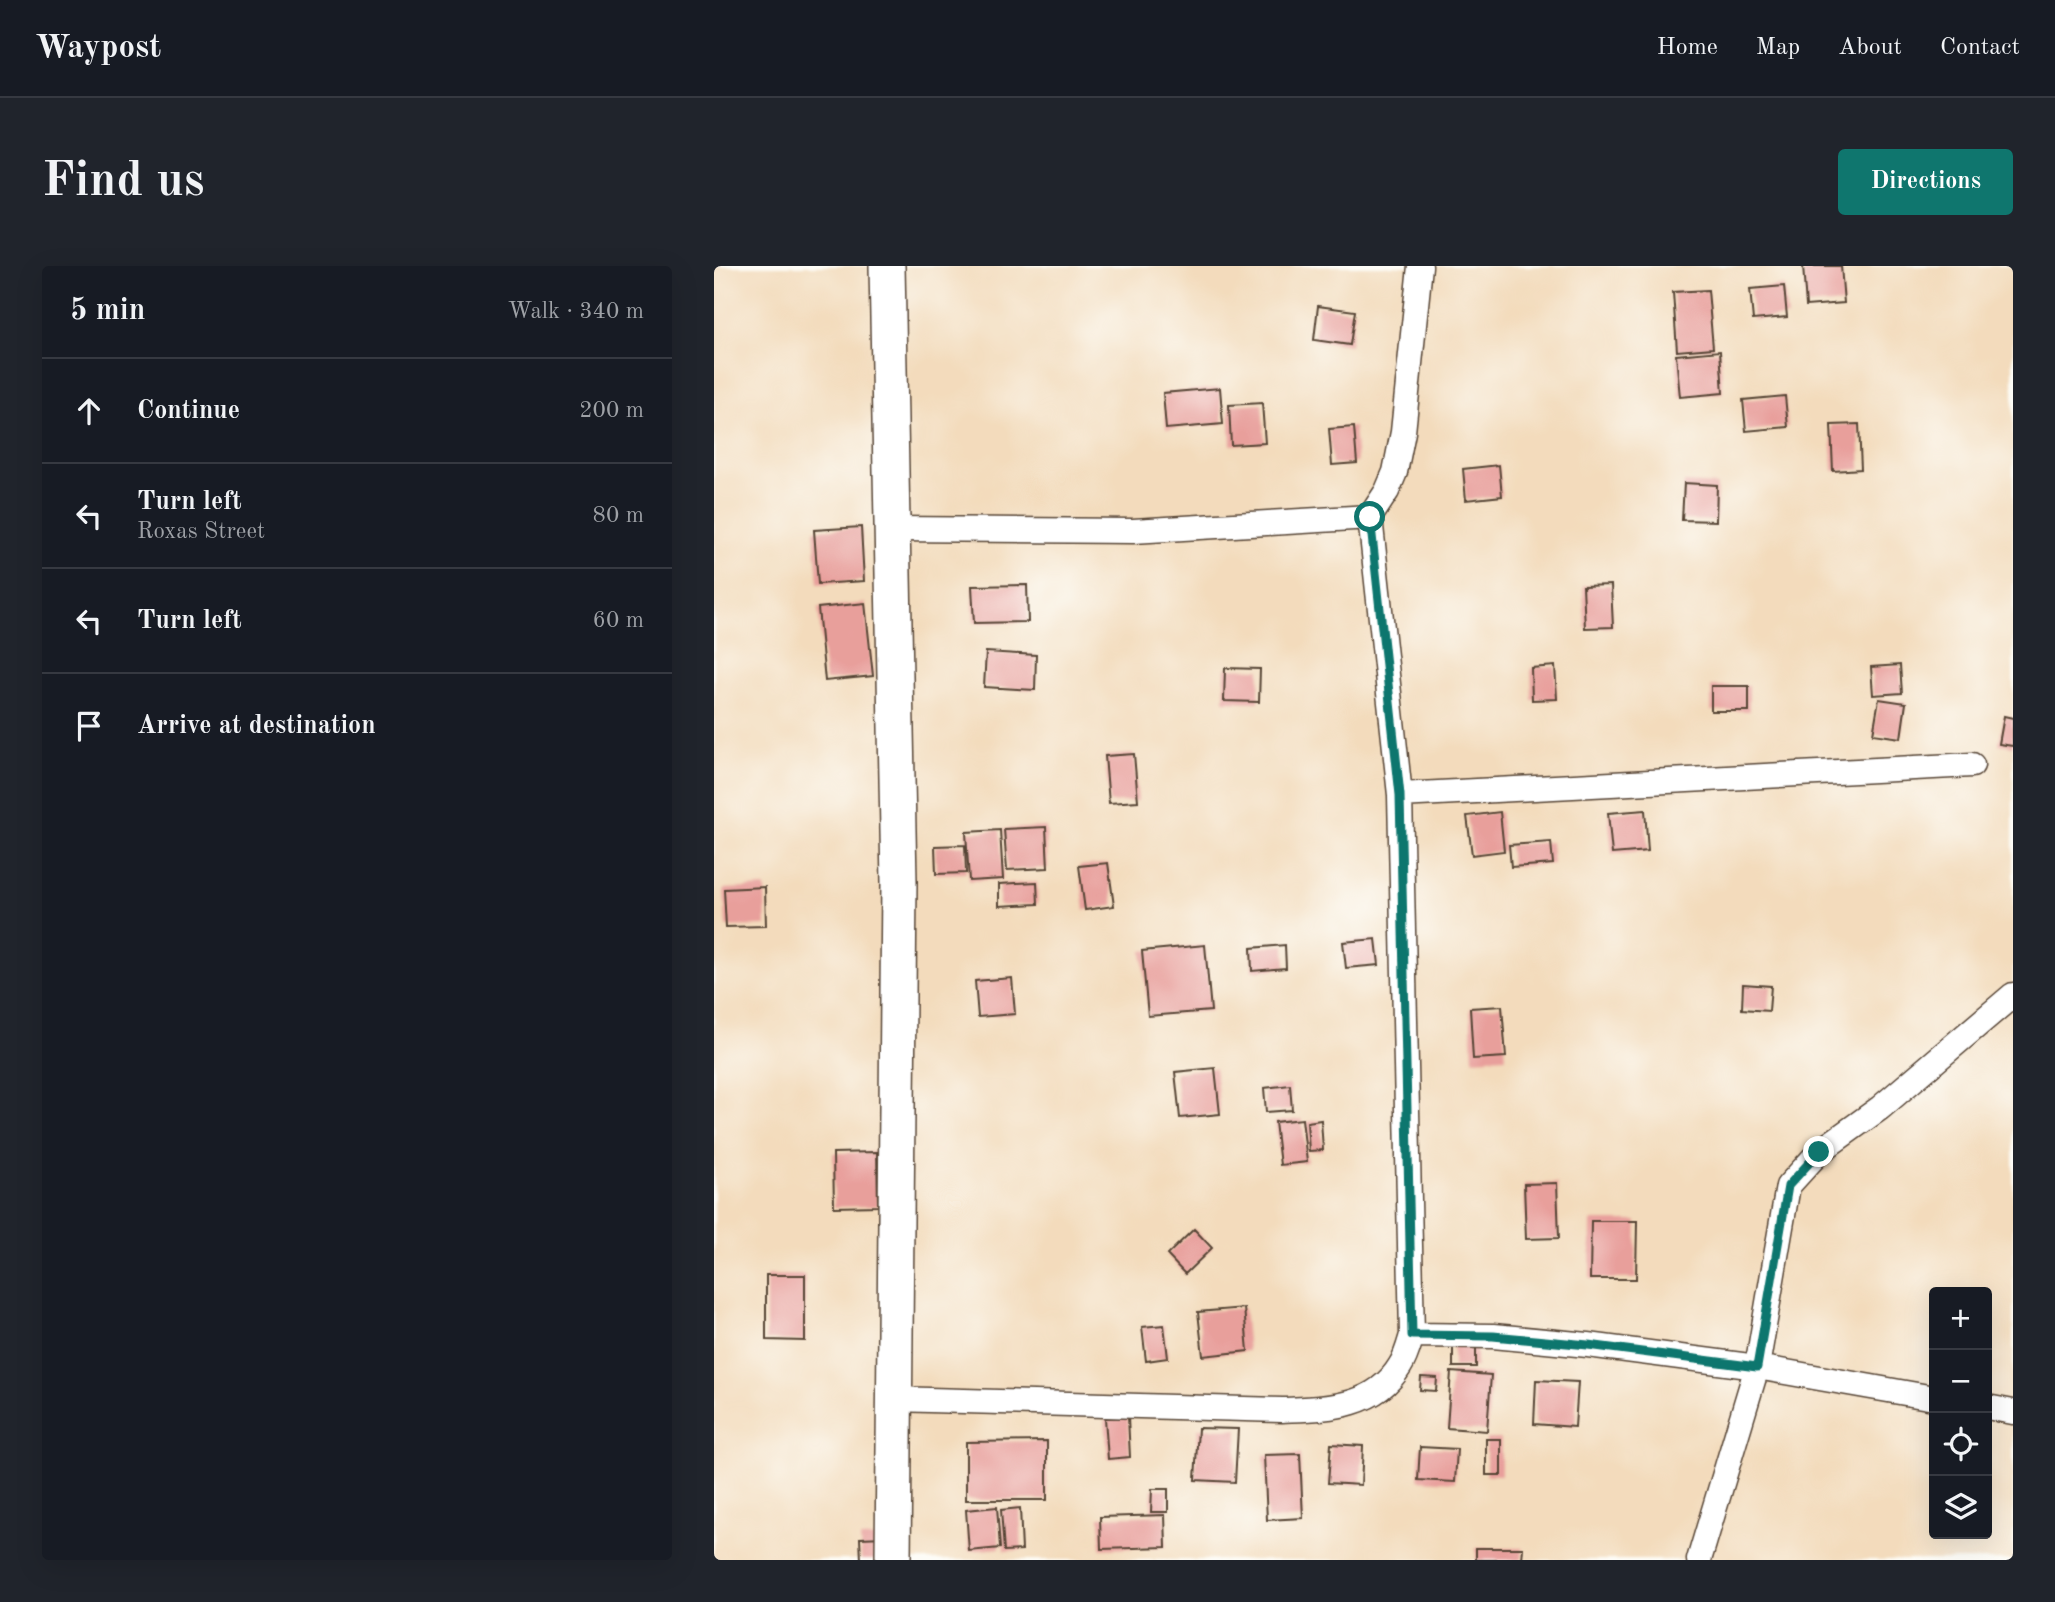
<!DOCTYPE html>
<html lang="en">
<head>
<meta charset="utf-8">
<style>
	body { margin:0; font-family:"Old Standard TT",serif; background:#20242c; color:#f1f3f6 }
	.controls { position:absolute; right:21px; bottom:21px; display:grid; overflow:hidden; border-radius:7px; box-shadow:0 7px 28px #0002 }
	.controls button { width:63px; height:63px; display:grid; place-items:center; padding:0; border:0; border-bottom:2px solid #363941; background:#171b24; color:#f1f3f6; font:35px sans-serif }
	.stop { position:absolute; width:21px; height:21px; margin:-16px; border:5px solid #0f766e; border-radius:50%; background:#fff }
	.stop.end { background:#0f766e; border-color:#fff; box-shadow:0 2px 7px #0008 }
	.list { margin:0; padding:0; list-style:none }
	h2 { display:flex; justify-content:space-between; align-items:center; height:91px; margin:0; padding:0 28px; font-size:30px }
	h2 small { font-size:23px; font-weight:400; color:#9ea1a6 }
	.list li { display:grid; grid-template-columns:46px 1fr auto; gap:21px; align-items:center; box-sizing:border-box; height:105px; padding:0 28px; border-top:2px solid #363941 }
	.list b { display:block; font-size:26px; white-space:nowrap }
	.list p { margin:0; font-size:23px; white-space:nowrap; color:#9ea1a6 }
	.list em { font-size:23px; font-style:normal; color:#9ea1a6 }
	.icon { flex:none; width:38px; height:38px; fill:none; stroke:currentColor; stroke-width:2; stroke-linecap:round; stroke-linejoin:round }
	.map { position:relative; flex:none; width:1299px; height:1294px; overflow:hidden; border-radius:7px }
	header { display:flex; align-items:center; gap:42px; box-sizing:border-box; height:98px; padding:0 35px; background:#171b24; border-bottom:2px solid #363941 }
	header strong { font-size:33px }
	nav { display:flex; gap:38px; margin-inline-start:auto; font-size:24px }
	.intro { display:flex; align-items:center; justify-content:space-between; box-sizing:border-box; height:168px; padding:0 42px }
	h1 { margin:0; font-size:49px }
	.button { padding:18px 32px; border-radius:7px; background:#0f766e; color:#fff; font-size:24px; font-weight:700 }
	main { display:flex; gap:42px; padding:0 42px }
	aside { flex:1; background:#171b24; border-radius:7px; box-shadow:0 7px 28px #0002 }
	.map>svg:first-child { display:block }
</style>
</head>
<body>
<header>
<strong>Waypost</strong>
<nav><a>Home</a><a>Map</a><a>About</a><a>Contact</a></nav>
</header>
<div class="intro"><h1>Find us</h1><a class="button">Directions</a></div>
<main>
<aside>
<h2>5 min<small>Walk · 340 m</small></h2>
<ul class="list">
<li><svg class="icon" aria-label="ahead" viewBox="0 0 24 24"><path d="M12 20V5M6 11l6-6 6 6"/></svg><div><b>Continue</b></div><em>200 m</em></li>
<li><svg class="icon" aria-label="left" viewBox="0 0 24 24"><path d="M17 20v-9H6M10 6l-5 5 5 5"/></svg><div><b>Turn left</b><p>Roxas Street</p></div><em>80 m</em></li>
<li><svg class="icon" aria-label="left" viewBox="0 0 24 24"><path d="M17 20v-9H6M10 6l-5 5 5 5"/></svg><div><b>Turn left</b></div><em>60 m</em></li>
<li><svg class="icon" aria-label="arrive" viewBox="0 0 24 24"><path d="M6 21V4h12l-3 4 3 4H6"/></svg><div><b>Arrive at destination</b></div></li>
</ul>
</aside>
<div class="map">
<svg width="1299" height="1294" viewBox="0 0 1299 1294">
	<rect width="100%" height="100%" fill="#fdfcf7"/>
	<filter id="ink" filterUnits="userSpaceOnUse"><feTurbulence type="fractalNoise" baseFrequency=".0143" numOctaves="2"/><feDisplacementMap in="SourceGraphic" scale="14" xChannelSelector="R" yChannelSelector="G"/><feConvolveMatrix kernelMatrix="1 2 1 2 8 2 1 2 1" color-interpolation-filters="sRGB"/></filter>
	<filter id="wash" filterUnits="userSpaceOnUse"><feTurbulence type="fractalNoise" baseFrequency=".00686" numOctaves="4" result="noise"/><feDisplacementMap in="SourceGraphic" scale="28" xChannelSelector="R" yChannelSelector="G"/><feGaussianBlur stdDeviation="1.57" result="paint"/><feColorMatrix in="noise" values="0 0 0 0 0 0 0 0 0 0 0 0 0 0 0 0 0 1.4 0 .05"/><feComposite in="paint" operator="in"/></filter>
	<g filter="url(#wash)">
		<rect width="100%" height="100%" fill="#f3dbbc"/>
		<g id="blocks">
			<path fill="#e89f9b" d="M1089,0H1127L1130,37L1092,40Z
				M1070,20L1073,51L1039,54L1036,23Z
				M994,24L999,82L963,85L959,26Z
				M604,40L641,45L636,79L600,74Z
				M1006,85L1009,127L966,131L962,89Z
				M506,122L509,158L452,163L449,127Z
				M1071,130L1074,161L1032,165L1029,134Z
				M548,137L551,177L517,179L515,139Z
				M1145,158L1147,203L1119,205L1117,159Z
				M640,161L643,197L618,199L615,163Z
				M785,199L788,230L752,234L749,203Z
				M970,217L1003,219L1002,255L968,254Z
				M147,261L150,315L104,318L100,264Z
				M313,319L314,356L260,357L258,320Z
				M897,319L899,361L871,362L869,320Z
				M151,337L159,410L111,415L104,342Z
				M272,386L322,389L321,424L270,421Z
				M1186,399L1188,427L1159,429L1157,401Z
				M841,400L843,433L818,434L817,402Z
				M511,402L546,403L545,436L510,435Z
				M997,420H1035V445H997Z
				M1165,433L1192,437L1187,472L1159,468Z
				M1290,450L1299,452V480L1285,478Z
				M420,488L424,535L395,537L391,490Z
				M931,544L934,585L898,588L894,547Z
				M786,546L790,585L758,589L753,550Z
				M332,561L334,602L293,604L290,563Z
				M286,564L289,613L255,615L252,566Z
				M837,576L839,598L797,601L795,579Z
				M251,579L252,607L222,608L221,580Z
				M394,597L400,640L371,644L365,600Z
				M323,616L324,638L285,640V618Z
				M51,621L52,660L12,661L10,623Z
				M662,673L665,699L632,702L629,676Z
				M491,679L497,745L434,750L428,685Z
				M571,679L572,702L538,705L537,682Z
				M298,712L301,748L264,751L261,715Z
				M1029,718L1057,720L1055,745L1028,743Z
				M788,740L792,791L759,793L756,742Z
				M501,802L506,848L466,852L461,806Z
				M576,819L578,844L552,846L550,822Z
				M588,853L593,896L566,899L561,856Z
				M607,854L609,884L595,885L593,856Z
				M163,886L164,940L120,941L119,887Z
				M843,917L845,972L812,973L810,918Z
				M877,955H923L922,1013H876Z
				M480,963L498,982L471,1008L453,989Z
				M52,1009H91V1075L52,1074Z
				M530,1042L534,1085L489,1090L484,1046Z
				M450,1059L454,1092L432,1095L428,1061Z
				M739,1077L762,1078V1101H739Z
				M737,1106L777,1109L773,1165L733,1162Z
				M707,1111L723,1112L722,1125L706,1124Z
				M822,1114L864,1116L861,1161L820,1158Z
				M414,1151L416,1191L394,1193L391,1152Z
				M484,1162L524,1163L521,1216L481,1214Z
				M772,1173H787V1209H772Z
				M333,1175V1234H252V1176Z
				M617,1178L649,1180L647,1219L614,1217Z
				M706,1181L743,1183L741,1216L704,1214Z
				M586,1188L589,1252L553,1254L550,1189Z
				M438,1223H454V1246H437Z
				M283,1241L286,1282L255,1285L252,1244Z
				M306,1242L308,1284L290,1285L287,1244Z
				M451,1249L452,1281L387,1283L386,1251Z
				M170,1271V1294H147L146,1272Z
				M762,1282H809L808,1294H762Z"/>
		</g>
	</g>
	<g filter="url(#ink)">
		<use href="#blocks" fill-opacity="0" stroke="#574536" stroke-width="2"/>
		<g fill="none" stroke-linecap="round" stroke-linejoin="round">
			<g stroke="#574536" stroke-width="27">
				<path id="street" d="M178,263L419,265L656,251
					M686,529L1258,499
					M698,1069L779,1070L874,1079L1043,1101L1220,1132
					M180,1133L568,1144C612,1142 660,1143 686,1100C692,1091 695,1079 698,1069L686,529L656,251L673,225L681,206L689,166L706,0
					M1273,1141L1299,1146
					M985,1294L1043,1101L1074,920L1105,886L1166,842L1299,729"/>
			</g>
			<g stroke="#574536" stroke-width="38">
				<path id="secondary" d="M173,0L185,616L179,1294"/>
			</g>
			<use href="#street" stroke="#fff" stroke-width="24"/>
			<use href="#secondary" stroke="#fff" stroke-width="35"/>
		</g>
	</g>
	<g fill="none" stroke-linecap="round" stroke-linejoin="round" filter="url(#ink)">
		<path stroke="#0f766e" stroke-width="9" d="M656,251L686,529L698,1069L779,1070L874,1079L1043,1101L1074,920L1105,886"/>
	</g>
</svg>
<div class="controls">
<button>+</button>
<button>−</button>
<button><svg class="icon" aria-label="locate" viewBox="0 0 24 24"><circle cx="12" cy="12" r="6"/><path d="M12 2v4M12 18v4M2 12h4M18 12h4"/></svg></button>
<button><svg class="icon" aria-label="layers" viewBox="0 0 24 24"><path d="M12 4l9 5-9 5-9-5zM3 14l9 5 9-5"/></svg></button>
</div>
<div class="stop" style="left:656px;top:251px"></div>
<div class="stop end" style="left:1105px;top:886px"></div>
</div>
</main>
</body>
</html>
